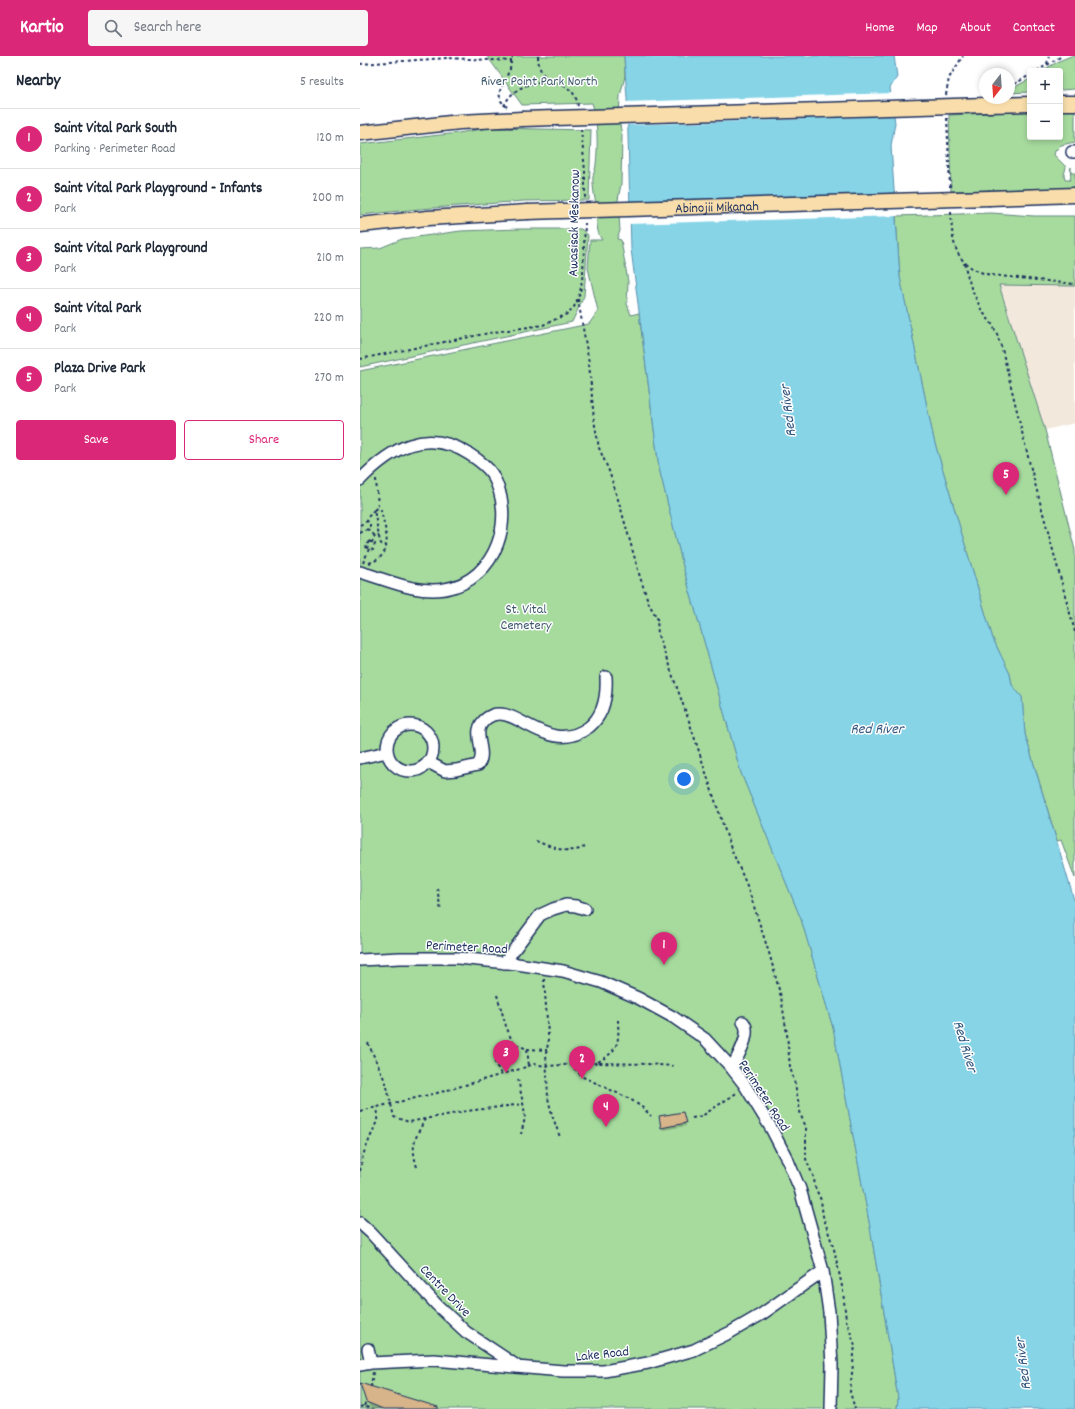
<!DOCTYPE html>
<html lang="en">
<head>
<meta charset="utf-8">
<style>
	body { margin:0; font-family:Dekko,sans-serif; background:#f6f6f7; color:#1f2937 }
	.controls { position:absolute; right:12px; top:12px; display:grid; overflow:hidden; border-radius:4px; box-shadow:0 2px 6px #0003 }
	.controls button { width:36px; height:36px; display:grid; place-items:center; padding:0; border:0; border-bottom:1px solid #e0e1e3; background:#fff; color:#1f2937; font:20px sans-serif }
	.compass { position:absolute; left:619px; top:12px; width:36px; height:36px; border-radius:50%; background:#fff; box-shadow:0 2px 6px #0003; rotate:197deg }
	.you { position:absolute; left:324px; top:723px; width:14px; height:14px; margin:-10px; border:3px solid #fff; border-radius:50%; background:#1a73e8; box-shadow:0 0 0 6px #1a73e833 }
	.badge { display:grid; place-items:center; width:26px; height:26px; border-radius:50%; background:#db2777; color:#fff; font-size:13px; font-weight:700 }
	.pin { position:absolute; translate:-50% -33px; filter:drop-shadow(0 1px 2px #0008) }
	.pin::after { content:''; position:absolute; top:21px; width:14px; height:12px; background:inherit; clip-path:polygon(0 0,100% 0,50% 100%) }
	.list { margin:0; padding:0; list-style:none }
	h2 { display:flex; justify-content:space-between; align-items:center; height:52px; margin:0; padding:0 16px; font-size:17px }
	h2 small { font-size:13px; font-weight:400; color:#747a83 }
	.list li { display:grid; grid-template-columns:26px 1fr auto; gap:12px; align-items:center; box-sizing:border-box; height:60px; padding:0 16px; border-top:1px solid #e0e1e3 }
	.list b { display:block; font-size:15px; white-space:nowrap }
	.list p { margin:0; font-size:13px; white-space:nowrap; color:#747a83 }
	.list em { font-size:13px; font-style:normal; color:#747a83 }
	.actions { display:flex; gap:8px; padding:12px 16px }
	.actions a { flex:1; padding:9px 0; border:1px solid #db2777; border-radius:4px; text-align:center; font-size:14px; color:#db2777 }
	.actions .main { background:#db2777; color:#fff }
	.icon { flex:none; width:22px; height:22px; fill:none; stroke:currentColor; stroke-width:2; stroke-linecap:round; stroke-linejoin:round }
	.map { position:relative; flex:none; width:715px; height:1353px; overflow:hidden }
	header { display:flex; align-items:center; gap:24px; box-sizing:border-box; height:56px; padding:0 20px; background:#db2777; color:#fff }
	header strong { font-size:19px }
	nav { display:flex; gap:22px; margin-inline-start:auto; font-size:14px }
	.search { width:280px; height:36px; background:#f6f6f7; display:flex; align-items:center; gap:10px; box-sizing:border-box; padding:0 14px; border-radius:4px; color:#747a83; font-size:15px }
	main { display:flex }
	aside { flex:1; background:#fff }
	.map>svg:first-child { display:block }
</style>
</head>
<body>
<header>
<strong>Kartio</strong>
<div class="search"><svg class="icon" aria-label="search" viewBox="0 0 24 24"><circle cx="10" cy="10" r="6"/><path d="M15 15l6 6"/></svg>Search here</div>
<nav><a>Home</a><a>Map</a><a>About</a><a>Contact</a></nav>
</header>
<main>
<aside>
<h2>Nearby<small>5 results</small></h2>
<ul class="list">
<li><span class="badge">1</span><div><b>Saint Vital Park South</b><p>Parking · Perimeter Road</p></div><em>120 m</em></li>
<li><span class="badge">2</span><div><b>Saint Vital Park Playground - Infants</b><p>Park</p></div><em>200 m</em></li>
<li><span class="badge">3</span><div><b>Saint Vital Park Playground</b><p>Park</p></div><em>210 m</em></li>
<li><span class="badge">4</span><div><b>Saint Vital Park</b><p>Park</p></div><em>220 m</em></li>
<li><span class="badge">5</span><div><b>Plaza Drive Park</b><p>Park</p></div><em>270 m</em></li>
</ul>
<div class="actions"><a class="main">Save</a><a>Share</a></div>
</aside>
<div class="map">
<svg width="715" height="1353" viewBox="0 0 715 1353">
	<rect width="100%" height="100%" fill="#fff"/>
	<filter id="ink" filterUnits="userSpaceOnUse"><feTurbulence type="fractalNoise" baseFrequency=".025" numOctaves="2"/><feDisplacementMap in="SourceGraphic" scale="8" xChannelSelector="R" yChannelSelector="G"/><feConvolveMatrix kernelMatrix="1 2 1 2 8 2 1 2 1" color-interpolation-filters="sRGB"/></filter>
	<g filter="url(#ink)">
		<path fill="#f3e8dc" d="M639,228L715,230V367L685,374Z"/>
		<path fill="#a7db9e" stroke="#61857e" d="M127,0H264L265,20L260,40L259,64L262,79L261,128L258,144L260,175L257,183L261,184L268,226L267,248L271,259L279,257L299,412L324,514L381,717L441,863L473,972L510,1171L538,1342L537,1353H0V315L229,268L238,255L228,212L230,184H242C236,176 237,166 237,157C236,144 232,133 233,120C234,116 236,112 236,108C238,92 238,63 232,47L162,49Z
			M711,0H715V33L700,34V15H682L699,5Z
			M670,23V36L649,37V34Z
			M715,53V86L701,89L695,95L694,99L706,111L704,119L705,124H710C712,119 709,115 711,111V117H715V132L591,135L589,59L670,55V81H700V54Z
			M128,72L231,74L229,144L164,145L59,153L0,159V88L98,77Z
			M631,157L674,160H715V230L639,229L685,374L715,494V822L701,784L697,785L665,678L662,641L652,629L650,618L633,583L574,384L540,221L536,160Z
			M159,173H221L228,179L224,240L212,266L0,311V193L20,192L42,183L101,175Z"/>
		<path fill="#87d4e7" stroke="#5c92b0" d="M264,0H534L537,21L530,32L535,67L531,90L540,221L574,384L633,583L650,618L652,629L662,641L665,678L715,847V1353H537L538,1342L510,1171L473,972L441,863L381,717L324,514L299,412L271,193L267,42Z"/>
		<path fill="#fff" d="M533,37L536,60L266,69L265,46Z
			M537,137L538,160L268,168V146Z"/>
		<path fill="#0003" d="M323,1057L326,1070L303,1074L302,1071Z
			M0,1329L63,1347L66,1353H11L7,1346Z"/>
		<path fill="#d7b489" stroke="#1b2f5e" d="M323,1056L326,1067L301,1072L299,1060Z
			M0,1327L78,1351V1353H23L6,1346Z"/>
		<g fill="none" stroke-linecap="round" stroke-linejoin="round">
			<g stroke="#1b2f5e" stroke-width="14">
				<path id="minor" d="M712,96H715
					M0,424C31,392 66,371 109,398C117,403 127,410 132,418C157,461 137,524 85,533C56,538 28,524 0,516
					M27 692a23 23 0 1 1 46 0a23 23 0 1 1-46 0Z
					M0,702L27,696
					M68,706L85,715L96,714L118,709C129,694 108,676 127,662C153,642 186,703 229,671C244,659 247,639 246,621
					M0,904L40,902H98L157,908L203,915L241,926L278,942L313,961L345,983L370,1010L384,1028L411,1072L428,1105L440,1133L463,1215L469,1256L472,1309L471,1353
					M144,907L180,859L193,853L206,849L216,850L225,853
					M372,1012C377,1001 393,977 383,966
					M0,1167L11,1177L77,1249L106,1276L157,1310
					M8,1293L11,1307
					M0,1309L11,1307L74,1304L203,1315H244L288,1307L334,1294L371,1276L402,1258L463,1215"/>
			</g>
			<g stroke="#1b2f5e" stroke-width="17">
				<path id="major" d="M700,47H715
					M626,49L670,48
					M0,77L100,66L162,63
					M630,142L715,139
					M0,169L68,162L167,156"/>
			</g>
			<path stroke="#1b2f5e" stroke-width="2" stroke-dasharray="3 3" stroke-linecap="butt" d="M178,0C179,38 214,17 218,51
				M0,8L87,2L152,5
				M687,8L689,0
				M677,15L702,0
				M649,31L670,19
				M586,39L589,22L603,0
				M144,50C153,30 172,26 192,25
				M147,51L141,45L139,37L150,13L152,0
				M587,62L590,131
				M221,73L225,115V142
				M591,156C592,187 594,211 631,219L715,228
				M604,207L611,232L622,255L632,268L637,278L642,293L670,409L715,576
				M218,243L229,307L234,364L239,392L249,415L261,453L280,521L289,548L297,562L298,579L329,665L370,790L388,832L410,900L421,941L427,978L430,1011L435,1028L441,1060L446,1071V1103L454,1122L455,1131L461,1144L463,1160L474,1193L483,1235L486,1264L495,1289L490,1336L495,1353
				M0,303L134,276L183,269L209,257L214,251L220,237L223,217L225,167
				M16,423L18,451L14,454L20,486L22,489H26
				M14,454L8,461L7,465L10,467V471L8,473L14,479L19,480
				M0,469L7,465
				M0,477L8,473
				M9,485L15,488L13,494L6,491Z
				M12,487L15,479
				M3,507L9,493
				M9,507C36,499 25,474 21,454L18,451
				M176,785C191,791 209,799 224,791
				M77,832L81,855
				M184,923L188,978V988L186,997L188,1042L192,1059L200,1081
				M137,939L146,970L154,990
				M8,987L26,1027L34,1061L49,1066L107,1055L164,1048
				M167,993L187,994
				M238,1006C259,994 259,987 258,964
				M210,1008L223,1021L270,1043L283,1052L291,1060
				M141,1018L135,1007C138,995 147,992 158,989L167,993L169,1010
				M158,1023L164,1052L165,1062L161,1078
				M0,1055L81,1036L160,1013L174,1008L186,1010L237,1007L288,1008L313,1010
				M332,1062L342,1060L378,1036
				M57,1111C50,1088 55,1083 65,1063
				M0,1115L3,1099L17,1065L18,1052
				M11,1331L13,1316
				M4,1350L6,1346
				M0,1351L4,1350L12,1353"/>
			<use href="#minor" stroke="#fff" stroke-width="11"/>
			<use href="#major" stroke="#f9deab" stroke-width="14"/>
			<g stroke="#1b2f5e" stroke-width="17" stroke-linecap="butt">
				<g id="major-bridge">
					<path d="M162,63L626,49"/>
					<path id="s1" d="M167,156L630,142"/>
				</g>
			</g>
			<use href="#major-bridge" stroke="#f9deab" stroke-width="14"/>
		</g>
	</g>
	<g text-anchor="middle" stroke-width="3" stroke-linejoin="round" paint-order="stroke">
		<g font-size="14" fill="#3e5a6e" stroke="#fff">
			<text x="179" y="29">River Point Park North</text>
			<text x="166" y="557">St. Vital<tspan x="166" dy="16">Cemetery</tspan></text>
		</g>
		<g font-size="14" fill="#1b2f5e" stroke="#fff">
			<text dy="5" stroke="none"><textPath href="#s1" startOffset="190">Abinojii Mikanah</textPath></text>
			<text transform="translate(213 167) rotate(-89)" y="5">Awasisak Mēskanow</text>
			<text transform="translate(107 890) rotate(3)" y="5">Perimeter Road</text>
			<text transform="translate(405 1039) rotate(57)" y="5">Perimeter Road</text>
			<text transform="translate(86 1234) rotate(46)" y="5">Centre Drive</text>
			<text transform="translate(242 1297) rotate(-6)" y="5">Lake Road</text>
		</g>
		<g font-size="15" font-style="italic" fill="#365880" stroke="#fff">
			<text transform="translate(427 355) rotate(-97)" y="5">Red River</text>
			<text x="517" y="677">Red River</text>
			<text transform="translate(606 990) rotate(73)" y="5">Red River</text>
			<text transform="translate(662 1308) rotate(-97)" y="5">Red River</text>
		</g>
	</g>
</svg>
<div class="controls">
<button>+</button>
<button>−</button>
</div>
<svg class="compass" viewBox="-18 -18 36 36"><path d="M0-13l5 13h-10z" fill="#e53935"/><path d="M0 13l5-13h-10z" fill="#747a83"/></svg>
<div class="you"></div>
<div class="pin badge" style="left:304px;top:909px">1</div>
<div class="pin badge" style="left:222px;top:1023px">2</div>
<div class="pin badge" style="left:146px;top:1017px">3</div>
<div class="pin badge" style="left:246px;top:1071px">4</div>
<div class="pin badge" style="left:646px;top:439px">5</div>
</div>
</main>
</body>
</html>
